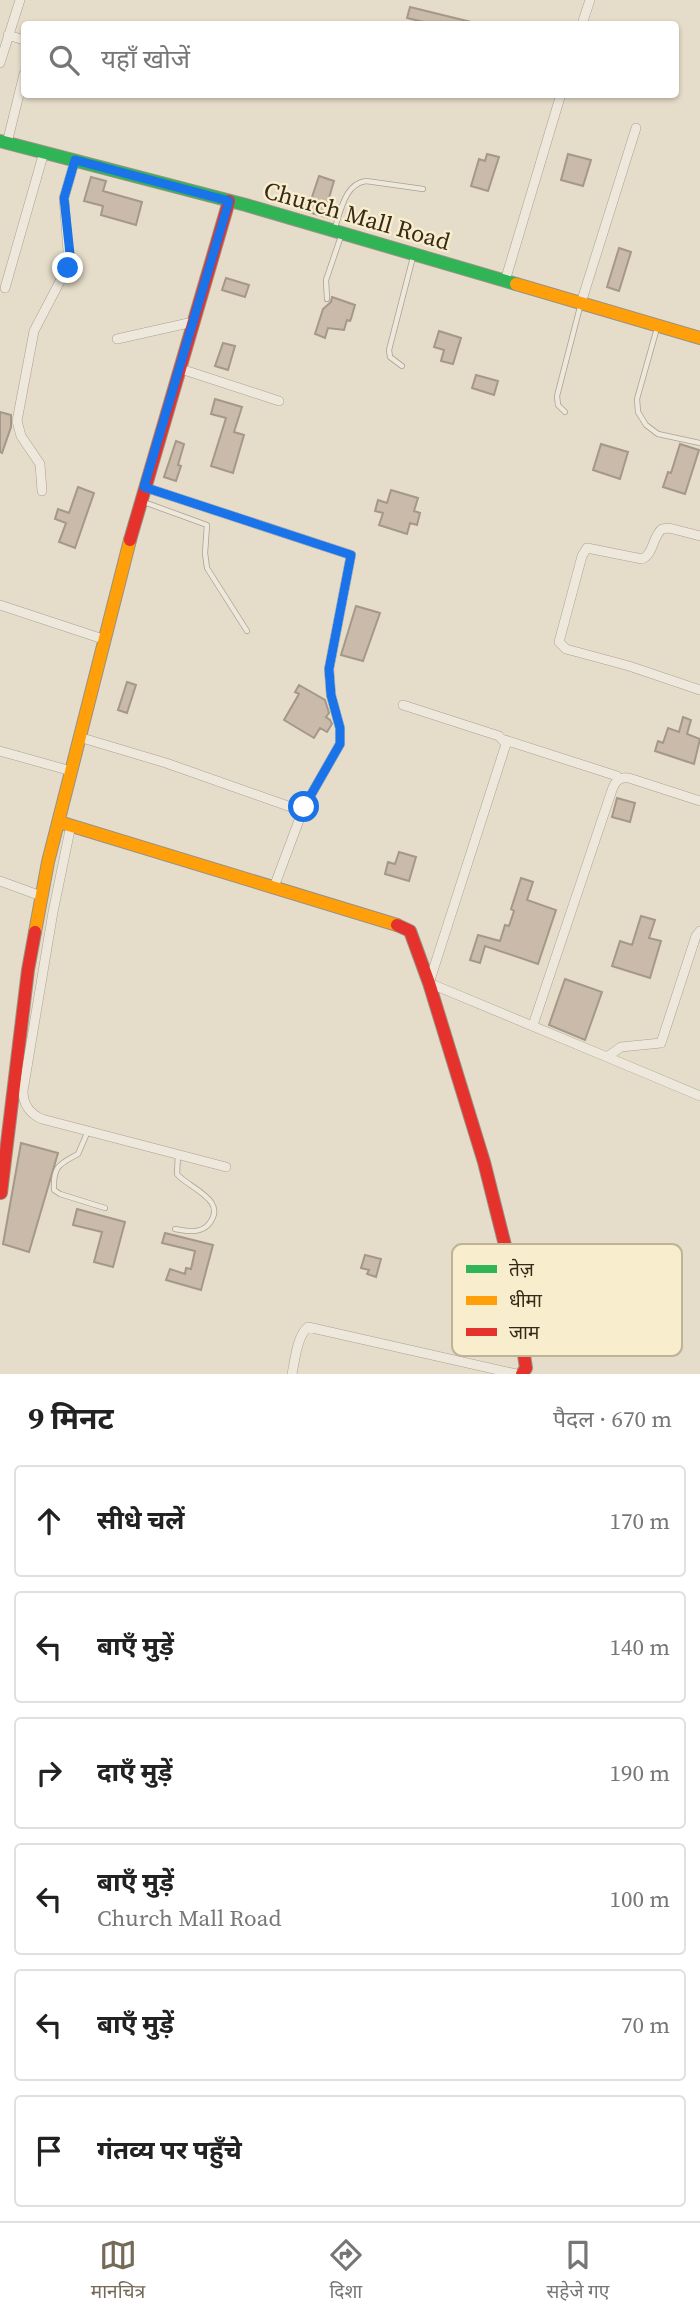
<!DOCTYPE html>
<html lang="hi">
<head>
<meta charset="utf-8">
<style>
	body { margin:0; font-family:"Source Serif 4","Noto Sans Devanagari",serif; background:#f2f2f2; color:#222 }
	.stop { position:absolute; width:21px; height:21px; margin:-16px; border:5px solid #1a73e8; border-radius:50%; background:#fff }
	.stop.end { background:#1a73e8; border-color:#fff; box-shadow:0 2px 7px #0008 }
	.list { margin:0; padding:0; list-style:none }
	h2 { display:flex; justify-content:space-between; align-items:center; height:91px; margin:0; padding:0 28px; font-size:30px }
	h2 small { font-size:23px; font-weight:400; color:#767676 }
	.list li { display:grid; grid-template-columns:46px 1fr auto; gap:21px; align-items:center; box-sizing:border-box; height:112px; margin:0 14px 14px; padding:0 14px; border:2px solid #e0e0e0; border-radius:7px }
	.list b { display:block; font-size:26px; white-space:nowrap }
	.list p { margin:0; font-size:23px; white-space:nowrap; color:#767676 }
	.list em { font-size:23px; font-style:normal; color:#767676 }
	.icon { flex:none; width:38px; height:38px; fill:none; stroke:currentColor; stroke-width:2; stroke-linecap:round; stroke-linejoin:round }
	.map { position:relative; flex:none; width:700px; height:1374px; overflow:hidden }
	.search { position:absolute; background:#fff; box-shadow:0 2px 5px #0004; left:21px; right:21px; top:21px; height:77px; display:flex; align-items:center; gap:18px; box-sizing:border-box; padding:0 24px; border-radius:7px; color:#767676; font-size:26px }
	.sheet { height:847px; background:#fff }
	nav { display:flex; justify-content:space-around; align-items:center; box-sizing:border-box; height:98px; border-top:2px solid #e0e0e0; background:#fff; font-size:19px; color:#767676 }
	nav a { display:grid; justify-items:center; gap:4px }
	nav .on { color:#756957 }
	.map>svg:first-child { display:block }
</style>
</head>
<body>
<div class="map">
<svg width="700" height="1374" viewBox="0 0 700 1374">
	<rect width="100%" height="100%" fill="#e5ddc9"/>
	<path fill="#c9baa9" stroke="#a59888" stroke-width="2" d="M410,7L471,22L470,24H432L407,18Z
		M487,154L499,157L488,191L471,186L479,159L485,161Z
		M568,154L591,160L583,186L561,180Z
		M319,176L334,181L326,208L331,209L329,218L305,211L307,202L310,203Z
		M91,177L106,181L103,191L142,202L136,225L101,215L103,206L84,201Z
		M619,248L631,252L619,291L607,287Z
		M226,278L249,285L245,297L222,290Z
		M332,297L355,305L351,319L350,321L347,320L344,330L328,328L325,338L315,334L323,309L331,302Z
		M439,331L461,338L453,364L441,361L444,350L434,347Z
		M223,343L235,346L228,370L215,366Z
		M476,375L498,381L494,395L472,388Z
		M215,399L242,407L234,432L244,435L233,473L211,466L226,418L211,414Z
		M0,412L11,415V427L2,453L0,452Z
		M176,441L184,444L178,465L181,466L176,481L164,477Z
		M601,444L628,452L620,479L593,470Z
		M680,444L699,450L685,494L663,487L668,472L671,473Z
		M78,487L94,493L75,548L59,542L66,523L55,519L58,509L69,513Z
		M391,490L418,498L414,511L420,513L417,525L410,523L407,534L379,525L383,513L375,511L378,500L387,503Z
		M356,606L380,613L363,661L341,655Z
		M127,682L136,685L127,713L118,710Z
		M299,685L325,700L329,713L326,717L330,720L332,724L327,732L320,728L314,738L284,720L299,694L295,692Z
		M683,717L691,720L687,734L700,739L694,764L655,751L658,741L663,743L668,728L679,732Z
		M617,798L635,803L630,822L612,817Z
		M399,852L416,857L409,881L385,874L388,862L395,864Z
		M521,878L533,882L527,900L556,910L538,964L485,946L480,963L470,960L478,935L500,941L505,925L509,926L514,911L511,909Z
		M641,916L655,920L649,938L661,941L650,978L612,966L620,941L632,945Z
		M565,979L602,992L585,1040L549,1025Z
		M21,1143L58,1153L29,1252L3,1244Z
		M77,1209L125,1222L113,1267L94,1262L102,1232L73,1225Z
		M165,1233L213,1245L201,1290L166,1280L170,1269L185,1274L186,1268L191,1269L195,1251L162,1243Z
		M365,1255L381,1259L376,1277L367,1274L369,1270L361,1268Z"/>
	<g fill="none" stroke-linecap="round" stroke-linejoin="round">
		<g stroke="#aaa193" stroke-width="6">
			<path id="lane" d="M334,230C341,212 344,184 366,181L423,189
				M327,299L326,280L341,236
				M657,328L637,399L638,412L646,425L658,434L700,443
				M402,366L390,357L389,350L413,257
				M565,412L558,405L557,396L581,303
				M141,501L207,525L205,553L207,568L247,631
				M88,1131L78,1154C60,1164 53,1165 54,1190L60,1194L105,1208
				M175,1229C187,1231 199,1234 208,1225C230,1200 188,1188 177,1174L178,1154"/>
		</g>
		<g stroke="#aaa193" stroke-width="10">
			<path id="street" d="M582,24L590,0
				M8,35L24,40
				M0,63L20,0
				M7,143L24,74
				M505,281L561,94
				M5,288L44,152
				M581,303L636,128
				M117,339L193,322
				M181,369L279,401
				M144,487L351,555L329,669L331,695L340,728V744L304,807L274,887
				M42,491L40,464L21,436L17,421L34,331L69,264L64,198L75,160
				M700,536L669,528L662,529C652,537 654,554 642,559L587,548L582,556L559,642L566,649L629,666L700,690
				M0,605L103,639
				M403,705L499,736L506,744L429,983L607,1057L621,1047L661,1043L696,936L700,931
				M79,737L166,763L302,811
				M505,740L617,776
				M0,751L71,771
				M71,825L53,912L23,1091C23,1104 30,1114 42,1119L226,1167
				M0,881L41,896
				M533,1025L611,793C614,783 618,776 629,778L700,801
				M607,1057L700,1096
				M292,1374C295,1360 297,1336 308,1327L516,1374"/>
		</g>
		<g stroke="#999183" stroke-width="14">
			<path id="fast" d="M0,141L246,205L516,284"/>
		</g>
		<g stroke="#999183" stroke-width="14">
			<path id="slow" d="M516,284L700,338
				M59,822L397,925
				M35,932L48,862L130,540"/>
		</g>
		<g stroke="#999183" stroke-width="14">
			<path id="jam" d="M130,540L229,201
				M397,925L410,931L429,983L484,1162L511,1269L526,1368L522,1374
				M1,1193L28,970L35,932"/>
		</g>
		<use href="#lane" stroke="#ede8db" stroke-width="4.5"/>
		<use href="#street" stroke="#ede8db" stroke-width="9"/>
		<use href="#fast" stroke="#30b455" stroke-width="12"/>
		<use href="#slow" stroke="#ff9f0a" stroke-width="12"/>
		<use href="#jam" stroke="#e5322d" stroke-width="12"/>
	</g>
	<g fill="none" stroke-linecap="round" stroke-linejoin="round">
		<path stroke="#1a73e8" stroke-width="9" d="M68,268L70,254L64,198L75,160L229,201L144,487L351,555L329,669L331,695L340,728V744L304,807"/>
	</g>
	<g text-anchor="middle" stroke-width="5" stroke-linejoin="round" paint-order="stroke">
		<g font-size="24" fill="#382a1a" stroke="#f8edcd">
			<text transform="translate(357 216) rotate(16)" y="8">Church Mall Road</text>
		</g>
	</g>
	<rect x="452" y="1244" width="230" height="112" rx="10" fill="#f8edcd" stroke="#beb297" stroke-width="2"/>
	<rect x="466" y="1265" width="31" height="8" fill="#30b455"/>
	<rect x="466" y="1296" width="31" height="9" fill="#ff9f0a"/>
	<rect x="466" y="1328" width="31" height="8" fill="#e5322d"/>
	<g font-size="19" fill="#382a1a">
		<text x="509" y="1276">तेज़</text>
		<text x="509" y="1307">धीमा</text>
		<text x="509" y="1339">जाम</text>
	</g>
</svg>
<div class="stop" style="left:304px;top:807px"></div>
<div class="stop end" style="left:68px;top:268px"></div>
<div class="search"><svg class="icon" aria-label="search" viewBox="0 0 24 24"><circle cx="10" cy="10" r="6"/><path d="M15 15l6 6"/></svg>यहाँ खोजें</div>
</div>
<section class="sheet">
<h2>9 मिनट<small>पैदल · 670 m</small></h2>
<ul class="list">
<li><svg class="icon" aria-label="ahead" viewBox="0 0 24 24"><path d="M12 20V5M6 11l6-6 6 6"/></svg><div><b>सीधे चलें</b></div><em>170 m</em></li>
<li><svg class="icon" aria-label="left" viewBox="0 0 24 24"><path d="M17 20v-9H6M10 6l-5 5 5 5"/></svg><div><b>बाएँ मुड़ें</b></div><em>140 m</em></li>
<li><svg class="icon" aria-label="right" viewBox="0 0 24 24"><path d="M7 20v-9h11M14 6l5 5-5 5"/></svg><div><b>दाएँ मुड़ें</b></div><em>190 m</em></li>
<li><svg class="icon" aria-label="left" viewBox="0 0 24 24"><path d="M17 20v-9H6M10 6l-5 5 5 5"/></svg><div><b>बाएँ मुड़ें</b><p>Church Mall Road</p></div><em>100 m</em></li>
<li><svg class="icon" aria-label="left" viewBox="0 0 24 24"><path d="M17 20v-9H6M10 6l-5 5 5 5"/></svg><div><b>बाएँ मुड़ें</b></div><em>70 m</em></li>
<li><svg class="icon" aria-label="arrive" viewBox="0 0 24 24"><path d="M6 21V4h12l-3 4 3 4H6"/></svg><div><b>गंतव्य पर पहुँचे</b></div></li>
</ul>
</section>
<nav>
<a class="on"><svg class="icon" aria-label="map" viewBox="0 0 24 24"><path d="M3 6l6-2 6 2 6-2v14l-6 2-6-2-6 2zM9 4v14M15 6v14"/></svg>मानचित्र</a>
<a><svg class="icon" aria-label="directions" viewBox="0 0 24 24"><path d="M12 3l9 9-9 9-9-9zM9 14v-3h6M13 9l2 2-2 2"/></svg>दिशा</a>
<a><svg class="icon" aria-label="saved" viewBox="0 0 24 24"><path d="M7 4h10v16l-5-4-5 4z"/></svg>सहेजे गए</a>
</nav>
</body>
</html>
